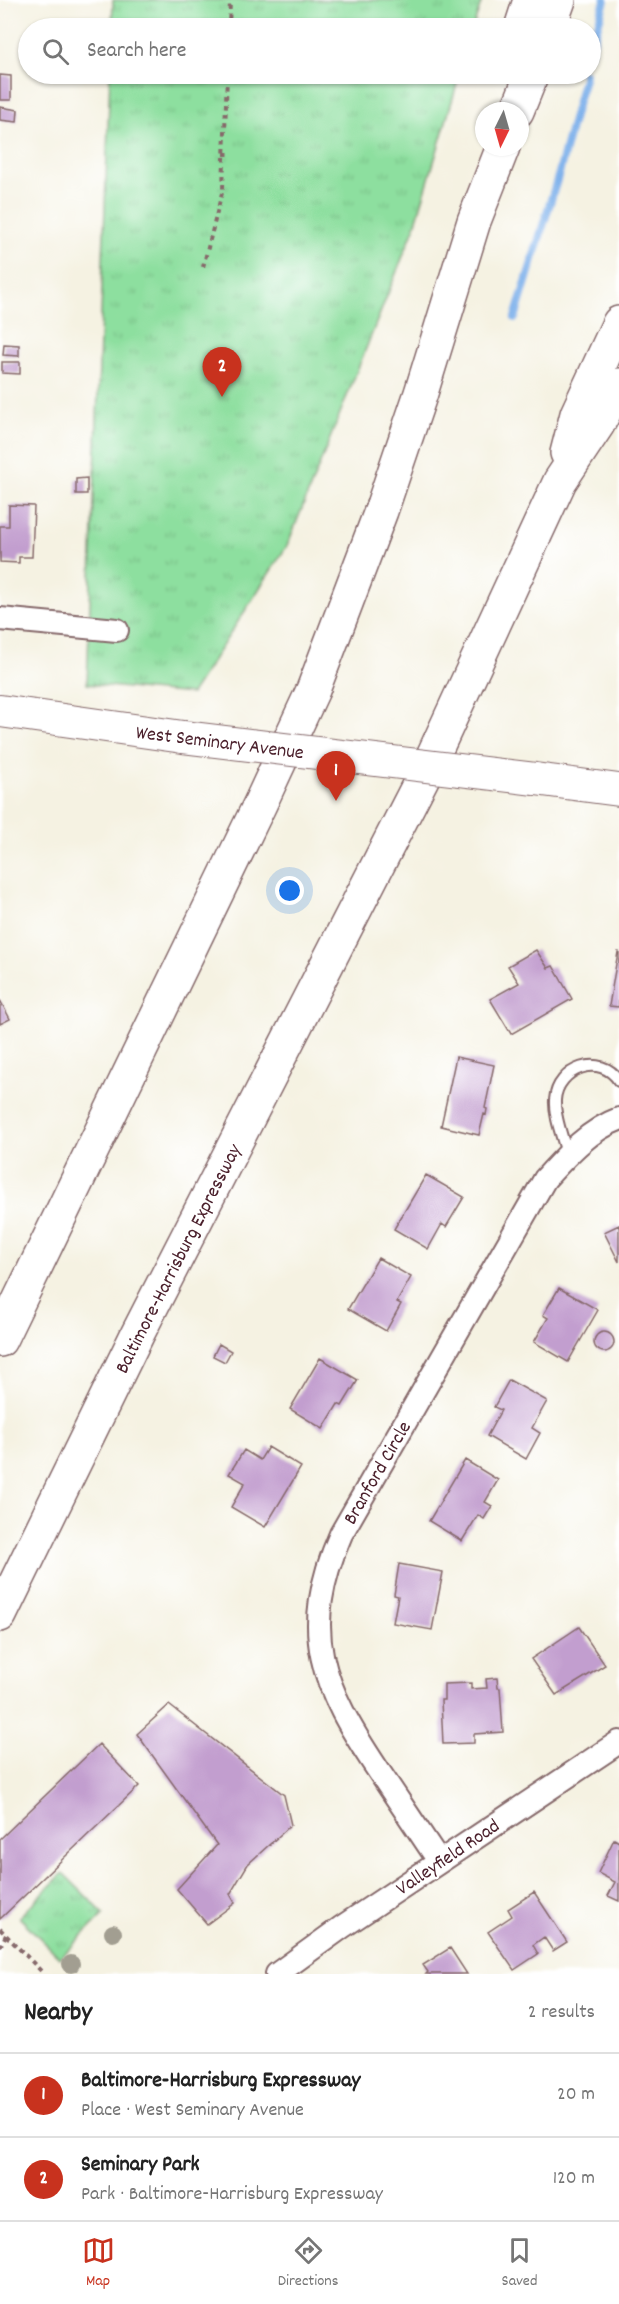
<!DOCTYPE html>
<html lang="en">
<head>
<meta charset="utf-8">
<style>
	body { margin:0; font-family:Dekko,sans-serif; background:#f6f6f6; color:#222 }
	.compass { position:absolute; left:475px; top:102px; width:54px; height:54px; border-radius:50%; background:#fff; box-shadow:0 2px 4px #0004; rotate:185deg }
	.you { position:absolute; left:290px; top:891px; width:21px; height:21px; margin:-15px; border:4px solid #fff; border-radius:50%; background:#1a73e8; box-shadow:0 0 0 9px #1a73e833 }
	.badge { display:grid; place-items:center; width:39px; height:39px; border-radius:50%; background:#c8321e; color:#fff; font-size:20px; font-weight:700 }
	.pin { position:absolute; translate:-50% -50px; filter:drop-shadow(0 2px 3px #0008) }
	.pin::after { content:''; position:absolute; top:32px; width:21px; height:18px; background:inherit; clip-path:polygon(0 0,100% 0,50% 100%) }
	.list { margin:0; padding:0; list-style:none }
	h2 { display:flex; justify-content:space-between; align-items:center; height:78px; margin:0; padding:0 24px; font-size:26px }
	h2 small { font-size:20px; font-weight:400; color:#767676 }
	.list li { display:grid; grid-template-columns:39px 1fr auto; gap:18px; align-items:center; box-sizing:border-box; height:84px; padding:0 24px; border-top:2px solid #e0e0e0 }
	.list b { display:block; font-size:22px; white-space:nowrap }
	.list p { margin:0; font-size:20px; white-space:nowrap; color:#767676 }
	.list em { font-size:20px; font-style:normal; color:#767676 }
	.icon { flex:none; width:33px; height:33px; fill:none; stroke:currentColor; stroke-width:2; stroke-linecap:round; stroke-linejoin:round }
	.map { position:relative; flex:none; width:619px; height:1974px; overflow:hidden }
	.search { position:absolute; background:#fff; box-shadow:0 2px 4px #0004; left:18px; right:18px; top:18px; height:66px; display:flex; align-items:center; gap:15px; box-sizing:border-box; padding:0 21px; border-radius:33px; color:#767676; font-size:22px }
	.sheet { height:246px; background:#fff }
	nav { display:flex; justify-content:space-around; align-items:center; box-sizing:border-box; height:84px; border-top:2px solid #e0e0e0; background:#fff; font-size:16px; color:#767676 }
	nav a { display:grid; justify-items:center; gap:3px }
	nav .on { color:#c8321e }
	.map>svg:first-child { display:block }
</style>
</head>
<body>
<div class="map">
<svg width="619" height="1974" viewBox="0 0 619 1974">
	<defs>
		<pattern id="park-tufts" width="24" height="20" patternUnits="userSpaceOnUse" patternTransform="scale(1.5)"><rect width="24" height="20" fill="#8ddf9f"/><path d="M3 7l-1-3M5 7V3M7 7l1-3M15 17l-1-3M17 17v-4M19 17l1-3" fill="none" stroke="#7bbf89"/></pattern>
	</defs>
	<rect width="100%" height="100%" fill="#fff"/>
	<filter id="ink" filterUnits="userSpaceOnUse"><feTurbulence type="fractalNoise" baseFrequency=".0167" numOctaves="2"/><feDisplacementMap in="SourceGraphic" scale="12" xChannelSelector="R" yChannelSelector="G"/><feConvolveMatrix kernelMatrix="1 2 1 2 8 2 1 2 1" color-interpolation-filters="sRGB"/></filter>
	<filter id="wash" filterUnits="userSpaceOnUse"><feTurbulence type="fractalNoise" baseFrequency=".008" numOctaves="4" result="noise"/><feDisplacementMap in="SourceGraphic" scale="24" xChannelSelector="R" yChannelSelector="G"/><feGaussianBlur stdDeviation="1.35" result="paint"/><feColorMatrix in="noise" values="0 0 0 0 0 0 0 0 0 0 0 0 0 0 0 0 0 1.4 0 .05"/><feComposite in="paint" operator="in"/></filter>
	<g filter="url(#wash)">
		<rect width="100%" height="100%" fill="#f5f2e2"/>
		<path fill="url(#park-tufts)" stroke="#6c7f65" stroke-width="1.5" d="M113,0H482L473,28H112Z
			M110,74H460L415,226L287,546L191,694L87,684Z
			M63,1873L104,1914L60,1958L19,1917Z"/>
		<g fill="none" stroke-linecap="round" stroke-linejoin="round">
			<path stroke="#7eb1eb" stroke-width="8" d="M590,53L605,0
				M515,318L559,173L585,74"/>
		</g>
		<g id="blocks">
			<path fill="#c29ecf" d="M0,75L11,76V100H0Z
				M0,107L18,110L17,122L0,120Z
				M4,344L19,345V356L3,355Z
				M2,362H20V374L2,373Z
				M87,478V494H76V479Z
				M9,505L34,506L32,557H19V563L0,562V526H9Z
				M536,950L548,968L553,966L572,999L511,1034L490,999L519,983L508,966Z
				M618,952H619V1007L609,1006Z
				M0,1000L10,1019L0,1024Z
				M456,1057L494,1065L485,1108L487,1109L486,1115L484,1114L479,1135L441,1126Z
				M426,1175L464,1197L446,1227L442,1224L428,1249L394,1229Z
				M619,1225V1262L604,1232Z
				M378,1258L411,1277L397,1302L401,1304L386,1331L348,1309Z
				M559,1288L598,1310L568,1362L534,1342L548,1318L543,1315Z
				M594 1342a10 10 0 1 1 20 0a10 10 0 1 1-20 0Z
				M219,1344L231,1351L225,1362L213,1356Z
				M320,1358L358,1380L342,1406L338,1404L323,1429L290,1409Z
				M509,1380L547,1401L532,1428L540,1433L526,1459L487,1436L501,1410L494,1407Z
				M268,1447L301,1467L265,1527L231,1507L245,1483L229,1474L244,1450L260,1460Z
				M465,1460L498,1480L485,1502L492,1506L484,1519L478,1515L462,1541L429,1521Z
				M399,1564L443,1572L432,1630L393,1623L398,1596L394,1595Z
				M579,1627L605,1665L556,1695L531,1659Z
				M497,1678L498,1688H500L503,1732L474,1734V1743L443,1744L441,1700H444V1684L471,1683V1689L487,1688L486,1679Z
				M169,1705L284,1795L291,1825L248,1864L230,1894L235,1903L207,1924L177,1889L217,1845L137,1734Z
				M99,1744L139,1786L0,1919V1839Z
				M614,1839L619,1842V1901L608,1896L615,1882L598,1873Z
				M534,1892L567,1942L553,1951L544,1937L533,1945L538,1954L514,1970L488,1932L512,1916L508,1909Z
				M450,1948L467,1974H426L428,1972L423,1965Z"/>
		</g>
	</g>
	<g filter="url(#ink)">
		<use href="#blocks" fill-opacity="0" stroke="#86696b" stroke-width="1.5"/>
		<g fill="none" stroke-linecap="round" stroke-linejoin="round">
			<g stroke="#86696b" stroke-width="14">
				<path id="service" d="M567,1154C563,1138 554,1117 555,1100C557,1068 601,1052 619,1081"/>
			</g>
			<g stroke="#86696b" stroke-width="26">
				<path id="minor" d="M0,619L117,630
					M439,1861C419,1831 398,1800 378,1770C322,1686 298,1632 341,1534L545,1179C566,1156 589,1130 619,1119
					M277,1974L342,1927L619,1742"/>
			</g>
			<g stroke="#86696b" stroke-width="34">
				<path id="secondary" d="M0,711L183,737
					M535,779L619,790"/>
			</g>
			<g stroke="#86696b" stroke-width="36">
				<path id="motorway" d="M521,28L530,0
					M549,28L559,0
					M517,111L532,74
					M567,453L577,414L619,323
					M0,1340L260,804L313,690L381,511L421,393L474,221L503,147
					M0,1615L137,1335L426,771L560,481L598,424L619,385"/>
			</g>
			<path stroke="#86696b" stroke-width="4" stroke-dasharray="4.5 4.5" stroke-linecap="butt" d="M229,28L230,0
				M224,154H233
				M203,267L223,189L227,74
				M0,1929L44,1974
				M0,1947L6,1935"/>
			<use href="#service" stroke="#fff" stroke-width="10"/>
			<use href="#minor" stroke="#fff" stroke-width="22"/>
			<use href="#secondary" stroke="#fff" stroke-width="32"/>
			<use href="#motorway" stroke="#fff" stroke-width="33"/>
			<g stroke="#86696b" stroke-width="34" stroke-linecap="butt">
				<path id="secondary-bridge" d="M183,737L535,779"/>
			</g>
			<use href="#secondary-bridge" stroke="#fff" stroke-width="32"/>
		</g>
		<g fill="#a29e91">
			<circle cx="113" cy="1933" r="9"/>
			<circle cx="71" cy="1964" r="9"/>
		</g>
	</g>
	<g text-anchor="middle" stroke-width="4.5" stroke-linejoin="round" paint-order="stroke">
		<g font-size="20" fill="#4a1f2b" stroke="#fff">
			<text transform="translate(220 741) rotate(7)" y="7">West Seminary Avenue</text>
			<text transform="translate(177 1258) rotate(-63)" y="7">Baltimore-Harrisburg Expressway</text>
			<text transform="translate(376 1472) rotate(-60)" y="7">Branford Circle</text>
			<text transform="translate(447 1856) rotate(-34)" y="7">Valleyfield Road</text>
		</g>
	</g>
</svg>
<svg class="compass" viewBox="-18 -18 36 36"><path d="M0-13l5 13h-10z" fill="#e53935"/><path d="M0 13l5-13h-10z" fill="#767676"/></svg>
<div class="you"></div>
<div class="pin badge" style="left:336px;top:801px">1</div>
<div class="pin badge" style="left:222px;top:397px">2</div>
<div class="search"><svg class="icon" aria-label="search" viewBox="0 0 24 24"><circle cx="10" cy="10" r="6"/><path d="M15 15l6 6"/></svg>Search here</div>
</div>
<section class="sheet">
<h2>Nearby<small>2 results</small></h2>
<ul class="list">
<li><span class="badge">1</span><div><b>Baltimore-Harrisburg Expressway</b><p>Place · West Seminary Avenue</p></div><em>20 m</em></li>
<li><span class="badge">2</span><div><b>Seminary Park</b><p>Park · Baltimore-Harrisburg Expressway</p></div><em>120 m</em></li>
</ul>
</section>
<nav>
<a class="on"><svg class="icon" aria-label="map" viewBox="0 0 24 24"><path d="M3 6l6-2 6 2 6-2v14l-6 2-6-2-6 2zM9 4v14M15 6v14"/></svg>Map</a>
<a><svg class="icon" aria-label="directions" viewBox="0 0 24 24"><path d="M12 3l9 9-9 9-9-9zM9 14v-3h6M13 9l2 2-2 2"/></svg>Directions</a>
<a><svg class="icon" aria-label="saved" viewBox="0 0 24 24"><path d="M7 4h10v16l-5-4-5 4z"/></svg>Saved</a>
</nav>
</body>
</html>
